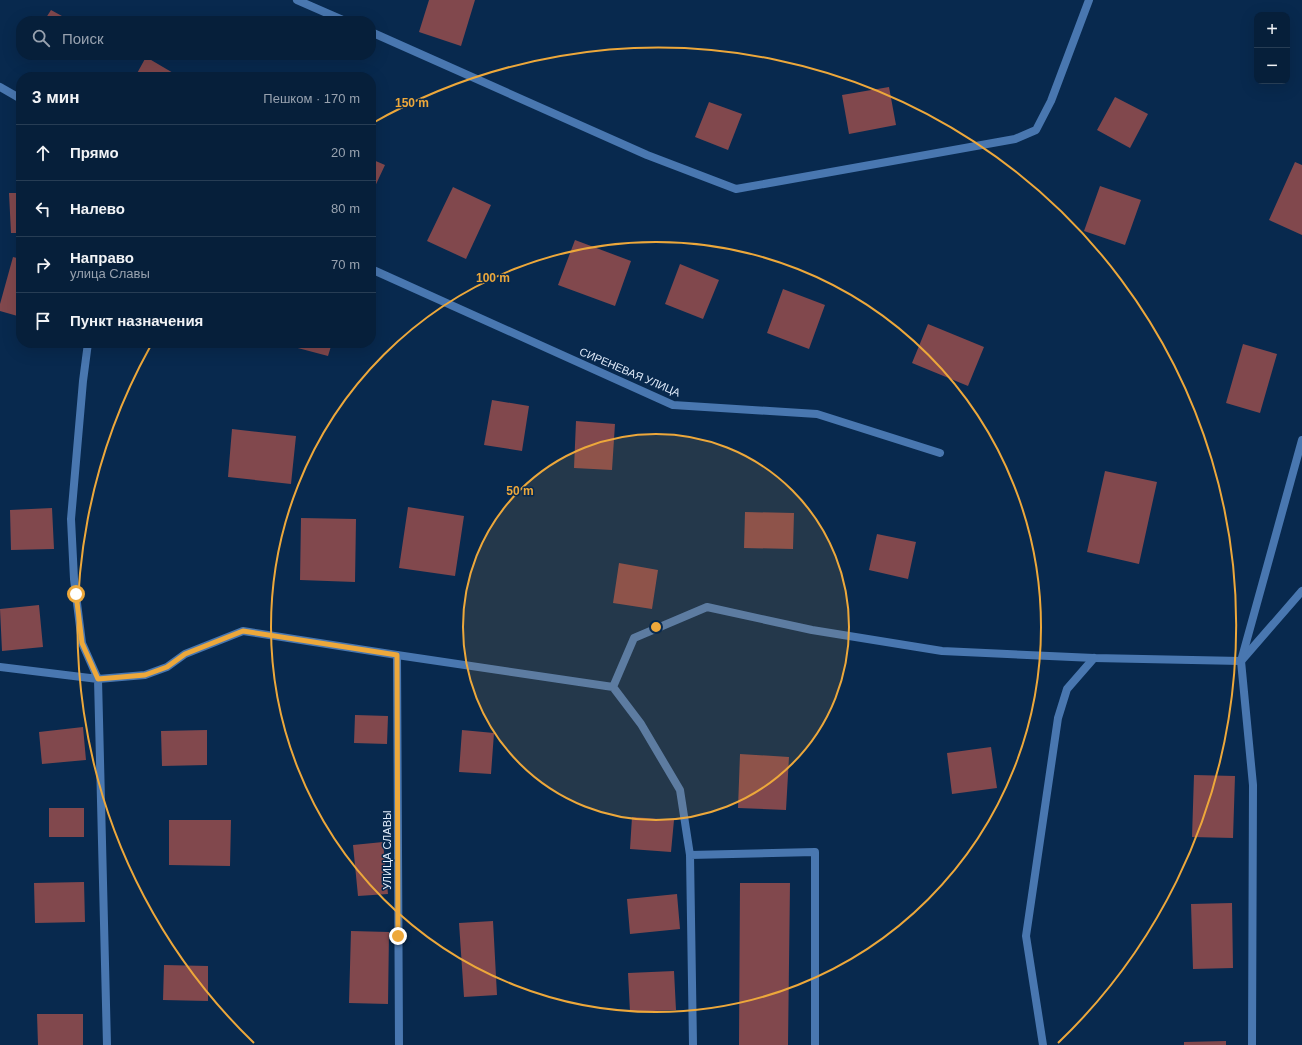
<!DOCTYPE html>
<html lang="ru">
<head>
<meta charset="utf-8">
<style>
	body { margin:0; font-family:Helvetica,sans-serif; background:#0f2742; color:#f1f3f6 }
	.controls { position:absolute; right:12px; top:12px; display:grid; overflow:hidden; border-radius:8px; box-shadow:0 4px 16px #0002 }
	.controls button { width:36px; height:36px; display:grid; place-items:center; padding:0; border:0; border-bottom:1px solid #273d54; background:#061f3a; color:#f1f3f6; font:20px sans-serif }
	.stop { position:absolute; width:12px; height:12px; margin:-9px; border:3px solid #eda83b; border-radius:50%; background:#fff }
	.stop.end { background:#eda83b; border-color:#fff; box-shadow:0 1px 4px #0008 }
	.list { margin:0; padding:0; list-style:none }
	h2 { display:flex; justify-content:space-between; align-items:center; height:52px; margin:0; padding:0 16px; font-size:17px }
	h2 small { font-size:13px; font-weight:400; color:#98a2af }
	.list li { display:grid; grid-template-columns:26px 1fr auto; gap:12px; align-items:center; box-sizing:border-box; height:56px; padding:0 16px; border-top:1px solid #273d54 }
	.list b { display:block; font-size:15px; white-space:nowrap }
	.list p { margin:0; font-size:13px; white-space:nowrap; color:#98a2af }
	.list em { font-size:13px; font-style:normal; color:#98a2af }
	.icon { flex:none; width:22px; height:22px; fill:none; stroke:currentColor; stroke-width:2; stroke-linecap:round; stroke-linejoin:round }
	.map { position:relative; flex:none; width:1302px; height:1045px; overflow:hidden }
	.search { position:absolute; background:#061f3a; box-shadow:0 4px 16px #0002; left:16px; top:16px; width:360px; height:44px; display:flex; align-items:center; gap:10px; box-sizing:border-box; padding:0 14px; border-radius:16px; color:#98a2af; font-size:15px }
	.panel { position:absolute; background:#061f3a; box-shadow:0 4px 16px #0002; left:16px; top:72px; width:360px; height:276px; border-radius:16px }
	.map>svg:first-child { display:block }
</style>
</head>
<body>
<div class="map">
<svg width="1302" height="1045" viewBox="0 0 1302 1045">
	<rect width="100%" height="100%" fill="#08294e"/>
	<path fill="#81484d" d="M429,0H475L461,46L419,32Z
		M51,10L71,21H44Z
		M146,57L180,77H135Z
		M889,87L896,125L849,134L842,95Z
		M1115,97L1148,114L1130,148L1097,130Z
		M709,102L742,114L728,150L695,137Z
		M371,159L385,165L371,195Z
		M1295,162L1302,165V235L1269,220Z
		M1100,186L1141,200L1125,245L1084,231Z
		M453,187L491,205L466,259L427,241Z
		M9,193H21V233H11Z
		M575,240L631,261L615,306L558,285Z
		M13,257L21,259V317L0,311V304Z
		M680,264L719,280L703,319L665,304Z
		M783,289L825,305L809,349L767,333Z
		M928,324L984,347L968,386L912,363Z
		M295,343H332L328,356L294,347Z
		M1243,344L1277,354L1260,413L1226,403Z
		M492,400L529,406L522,451L484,445Z
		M576,421L615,424L612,470L574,468Z
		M232,429L296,436L291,484L228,477Z
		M1105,471L1157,482L1139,564L1087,552Z
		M408,507L464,516L455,576L399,568Z
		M52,508L54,549L11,550L10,510Z
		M745,512L794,513L793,549L744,548Z
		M301,518L356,519L355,582L300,580Z
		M877,534L916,542L908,579L869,570Z
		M619,563L658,570L652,609L613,603Z
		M39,605L43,647L2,651L0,609Z
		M355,715L388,716L387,744L354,743Z
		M83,727L86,760L42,764L39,732Z
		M207,730V765L162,766L161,731Z
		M462,730L494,733L491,774L459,772Z
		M991,747L997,788L952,794L947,753Z
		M740,754L789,757L786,810L738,808Z
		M1194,775L1235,776L1233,838L1192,837Z
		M49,808H84V837H49Z
		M632,817L674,820L671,852L630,849Z
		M169,820H231L230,866L169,865Z
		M383,842L388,894L358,896L353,845Z
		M84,882L85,922L35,923L34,883Z
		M740,883H790L788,1045H739Z
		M677,894L680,929L630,934L627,899Z
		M1232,903L1233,968L1193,969L1191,904Z
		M493,921L497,995L464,997L459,923Z
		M351,931L389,932L388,1004L349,1003Z
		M164,965L208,966V1001L163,1000Z
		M674,971L676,1010L630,1012L628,973Z
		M37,1014H83V1045H38Z
		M1226,1041V1045H1184V1042Z"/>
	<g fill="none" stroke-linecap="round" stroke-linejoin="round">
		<path stroke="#4977b0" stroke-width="8" d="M397,655L613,687L641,724L680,790L690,855L693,1045
			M613,687L634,638L707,607L812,630L942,651L1094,658L1241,661L1302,591
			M690,855L815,852V1045"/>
		<path stroke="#4977b0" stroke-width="8" d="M297,0L345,21
			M371,32L647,155L736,189L1015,139L1036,130L1051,101L1089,0
			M0,87L21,99
			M371,269L673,405L817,414L940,453
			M88,343L83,381L71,519L74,579L82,643L98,679L107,1045
			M0,667L98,679L145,675L167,667L185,654L243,631L397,655L399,1045
			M1043,1045L1026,936L1058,718L1067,689L1094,658
			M1252,1045L1253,785L1241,661L1302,440"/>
	</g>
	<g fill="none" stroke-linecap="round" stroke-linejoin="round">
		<path stroke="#eda83b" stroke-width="5" d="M76,594L82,643L98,679L145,675L167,667L185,654L243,631L397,655L398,936"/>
	</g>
	<circle cx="656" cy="627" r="193" fill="#eda83b" fill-opacity=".12"/>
	<g fill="none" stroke="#eda83b" stroke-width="2">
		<circle cx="656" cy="627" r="193"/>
		<circle cx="656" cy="627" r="385"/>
		<path d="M254 1043A578 578 0 0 1 150 347M371 124A578 578 0 0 1 1058 1043"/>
	</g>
	<g text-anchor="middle" stroke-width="3" stroke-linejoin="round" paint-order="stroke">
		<g font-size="11" fill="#e1ecfb" stroke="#08294e">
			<text transform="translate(630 372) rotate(23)" y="4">СИРЕНЕВАЯ УЛИЦА</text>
			<text transform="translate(387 850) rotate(-90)" y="4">УЛИЦА СЛАВЫ</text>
		</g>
	</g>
	<circle cx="656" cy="627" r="6" fill="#eda83b" stroke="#08294e" stroke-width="2"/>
	<g font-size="12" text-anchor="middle" font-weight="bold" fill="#eda83b" stroke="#08294e" stroke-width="3" stroke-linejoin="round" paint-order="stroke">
		<text x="412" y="107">150 m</text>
		<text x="493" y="282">100 m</text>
		<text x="520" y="495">50 m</text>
	</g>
</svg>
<div class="controls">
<button>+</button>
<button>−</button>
</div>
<div class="stop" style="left:76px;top:594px"></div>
<div class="stop end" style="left:398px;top:936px"></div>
<div class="search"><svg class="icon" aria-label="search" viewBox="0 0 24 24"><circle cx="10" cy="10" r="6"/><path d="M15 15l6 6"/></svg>Поиск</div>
<section class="panel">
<h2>3 мин<small>Пешком · 170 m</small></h2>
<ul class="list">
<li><svg class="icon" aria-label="ahead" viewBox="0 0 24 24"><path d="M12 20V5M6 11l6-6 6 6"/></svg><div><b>Прямо</b></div><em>20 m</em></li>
<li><svg class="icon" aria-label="left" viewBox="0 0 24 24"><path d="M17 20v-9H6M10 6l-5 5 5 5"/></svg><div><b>Налево</b></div><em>80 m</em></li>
<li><svg class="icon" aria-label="right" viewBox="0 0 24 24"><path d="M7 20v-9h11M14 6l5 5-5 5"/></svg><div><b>Направо</b><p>улица Славы</p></div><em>70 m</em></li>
<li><svg class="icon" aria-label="arrive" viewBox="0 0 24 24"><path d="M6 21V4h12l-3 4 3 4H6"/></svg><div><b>Пункт назначения</b></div></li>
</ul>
</section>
</div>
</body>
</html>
